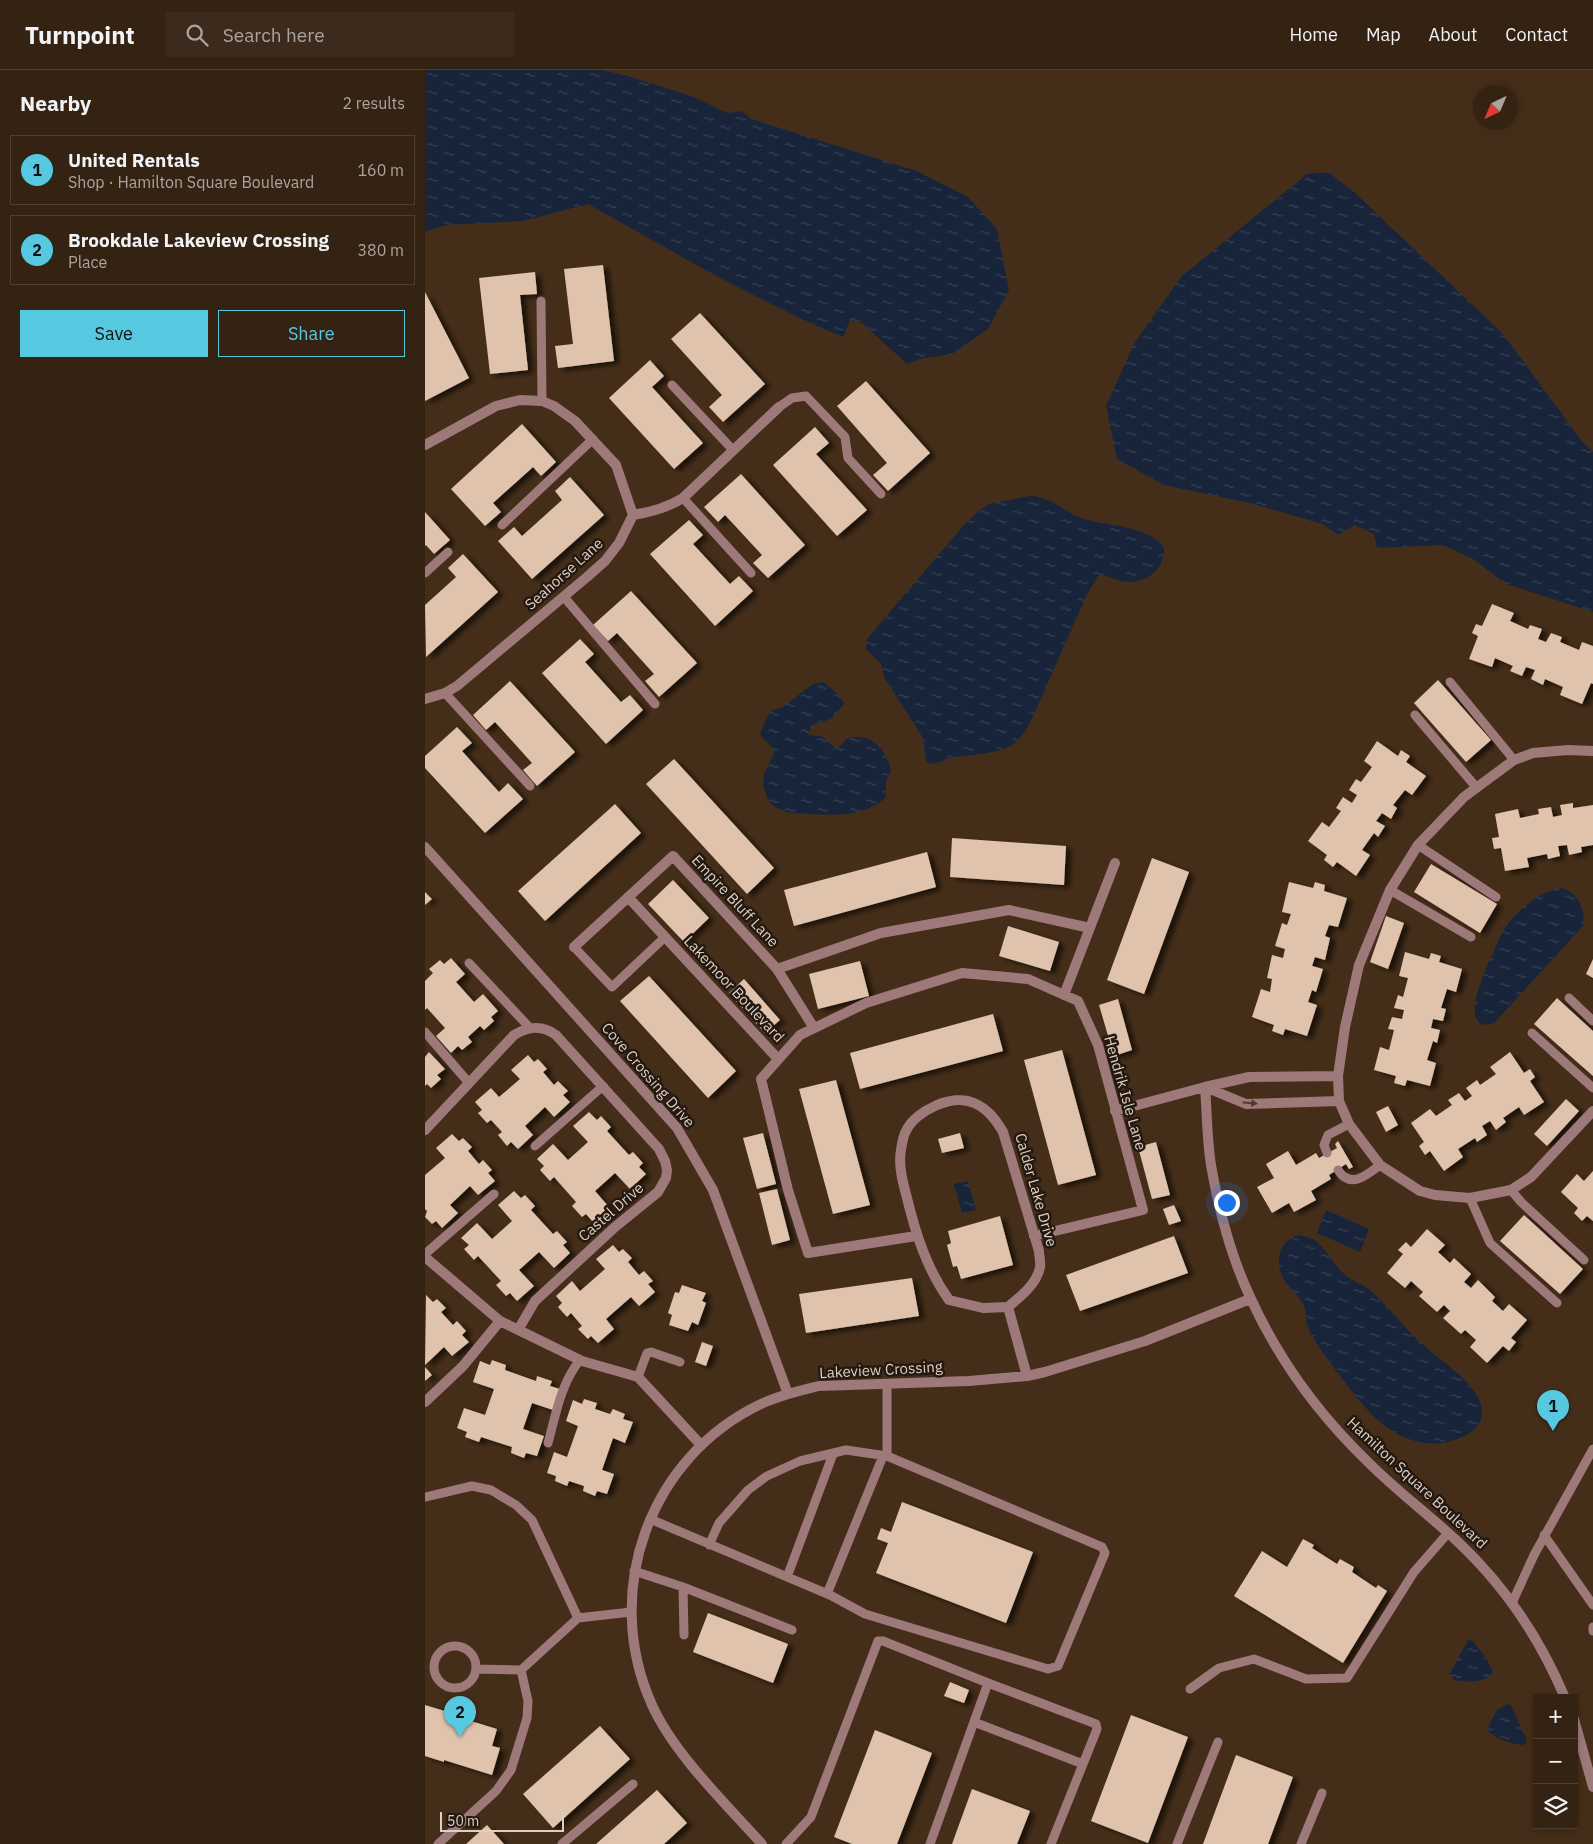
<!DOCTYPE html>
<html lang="en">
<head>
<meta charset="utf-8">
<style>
	body { margin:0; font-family:"IBM Plex Sans",sans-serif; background:#3c2a1c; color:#f1f3f6 }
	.controls { position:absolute; right:15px; bottom:15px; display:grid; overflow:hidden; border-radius:0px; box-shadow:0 2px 8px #0003 }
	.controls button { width:45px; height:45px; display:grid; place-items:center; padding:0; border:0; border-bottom:1px solid #4e3f33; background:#342213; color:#f1f3f6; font:25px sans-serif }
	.compass { position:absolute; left:1048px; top:15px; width:45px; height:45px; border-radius:50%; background:#342213; box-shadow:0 2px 8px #0003; rotate:224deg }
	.scale { position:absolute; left:15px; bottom:12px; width:124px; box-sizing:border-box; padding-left:5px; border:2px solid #dfcfc3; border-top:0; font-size:14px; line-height:18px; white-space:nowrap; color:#dfcfc3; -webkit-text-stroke:4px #231910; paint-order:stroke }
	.you { position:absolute; left:801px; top:1132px; width:18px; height:18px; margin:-12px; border:4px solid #fff; border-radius:50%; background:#1a73e8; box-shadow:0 0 0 8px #1a73e833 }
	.badge { display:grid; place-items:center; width:32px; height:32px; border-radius:50%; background:#56c9e1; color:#111; font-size:16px; font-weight:700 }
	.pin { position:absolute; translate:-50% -41px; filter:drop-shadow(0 1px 2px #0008) }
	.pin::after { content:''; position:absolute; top:26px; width:18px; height:15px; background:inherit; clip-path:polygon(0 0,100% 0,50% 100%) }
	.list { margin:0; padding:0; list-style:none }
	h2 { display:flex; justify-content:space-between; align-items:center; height:65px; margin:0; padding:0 20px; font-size:21px }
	h2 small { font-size:16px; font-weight:400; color:#a9a4a0 }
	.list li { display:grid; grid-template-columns:32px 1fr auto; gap:15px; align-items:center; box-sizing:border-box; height:70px; margin:0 10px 10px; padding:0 10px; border:1px solid #4e3f33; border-radius:0px }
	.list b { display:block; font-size:19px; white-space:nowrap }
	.list p { margin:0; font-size:16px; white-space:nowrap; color:#a9a4a0 }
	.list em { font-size:16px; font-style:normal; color:#a9a4a0 }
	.actions { display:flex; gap:10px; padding:15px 20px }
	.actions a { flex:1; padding:11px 0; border:1px solid #56c9e1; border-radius:0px; text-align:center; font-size:18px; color:#56c9e1 }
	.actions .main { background:#56c9e1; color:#111 }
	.icon { flex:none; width:28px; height:28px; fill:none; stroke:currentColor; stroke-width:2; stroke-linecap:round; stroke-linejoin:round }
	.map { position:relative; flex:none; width:1168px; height:1774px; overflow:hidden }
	header { display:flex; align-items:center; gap:30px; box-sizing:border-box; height:70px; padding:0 25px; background:#342213; border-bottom:1px solid #4e3f33 }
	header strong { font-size:24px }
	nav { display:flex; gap:28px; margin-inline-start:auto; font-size:18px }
	.search { width:350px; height:45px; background:#3c2a1c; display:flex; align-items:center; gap:12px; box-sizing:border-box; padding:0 18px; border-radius:0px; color:#a9a4a0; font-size:19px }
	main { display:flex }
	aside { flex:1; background:#342213 }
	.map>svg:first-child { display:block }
</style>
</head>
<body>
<header>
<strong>Turnpoint</strong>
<div class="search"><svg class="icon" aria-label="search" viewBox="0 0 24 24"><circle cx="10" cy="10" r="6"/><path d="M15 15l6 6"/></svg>Search here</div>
<nav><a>Home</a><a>Map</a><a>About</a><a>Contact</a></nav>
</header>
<main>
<aside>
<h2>Nearby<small>2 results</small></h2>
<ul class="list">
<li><span class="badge">1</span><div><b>United Rentals</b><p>Shop · Hamilton Square Boulevard</p></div><em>160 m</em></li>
<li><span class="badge">2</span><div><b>Brookdale Lakeview Crossing</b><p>Place</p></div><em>380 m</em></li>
</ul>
<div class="actions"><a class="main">Save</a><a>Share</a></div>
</aside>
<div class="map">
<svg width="1168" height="1774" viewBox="0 0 1168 1774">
	<defs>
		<pattern id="water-ripples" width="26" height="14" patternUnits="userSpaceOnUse" patternTransform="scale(1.25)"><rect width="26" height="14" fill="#17243a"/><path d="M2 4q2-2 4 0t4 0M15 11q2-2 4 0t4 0" fill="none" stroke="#384355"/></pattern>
		<filter id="shadow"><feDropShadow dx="5.5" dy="3" stdDeviation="2.5" flood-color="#0009"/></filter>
	</defs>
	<rect width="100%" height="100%" fill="#452e19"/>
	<path fill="url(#water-ripples)" d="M0,0H176L200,5L266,26L303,43L317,41L326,49L492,101L543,127L572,159L584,220L563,259L527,284L494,289L482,294L437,253L425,250L418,267C329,230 247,181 163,134L98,151L21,155L0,162Z
		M903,102L929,122L1078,264L1156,370L1168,382V542L1081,514L1048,489L1018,475L952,478L949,464L929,455L914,465L897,454L825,433L739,415L692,389L681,336L710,272L756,207L882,104Z
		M606,426C624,427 635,438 651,446C673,455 699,454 722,464C729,467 734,471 739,478C740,504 714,517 692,510C684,507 681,505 673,506L662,524L610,642C604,655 598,669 585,676C572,684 541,685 525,688C516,690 508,698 501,691L498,668L459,607L456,594L441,579L442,569L538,456L556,439L564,434Z
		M399,612L415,626L419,634L406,649L385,656L386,660L383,665C388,666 394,665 398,667C402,670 406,676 410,677C416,679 418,671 422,669C425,667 430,667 433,667C453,668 461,683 466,700L461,712V727C441,746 410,746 384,744C366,743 346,743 340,722C334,702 345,697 349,682C347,674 337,671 335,663L343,645L348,640L358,637L388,614Z
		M1135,818C1152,820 1162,841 1158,856L1071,951C1062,958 1050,955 1050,943C1049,928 1056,912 1061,899C1066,888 1070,877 1075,867C1087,844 1111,823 1135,818Z
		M543,1111L551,1140L537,1143L529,1114Z
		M901,1140L944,1159L935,1182L892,1163Z
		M873,1165C878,1166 884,1167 888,1169C901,1177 907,1193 918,1203C926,1211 938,1214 946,1221C965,1237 978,1257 996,1273C1014,1290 1049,1310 1056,1335C1060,1349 1053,1359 1041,1365C1024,1374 1008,1376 990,1371C955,1362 933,1329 912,1302C902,1288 890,1273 883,1257C880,1250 882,1238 877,1232C872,1224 863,1217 858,1208C849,1192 855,1170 873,1165Z
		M1043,1570L1048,1571L1061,1588L1068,1602C1059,1614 1042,1612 1029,1610L1025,1603Z
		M1085,1633L1101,1668V1673L1098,1675C1087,1674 1068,1669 1062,1659L1072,1640Z"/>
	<path fill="#e0c3ac" filter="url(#shadow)" d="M178,195L189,291L133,298L130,276L148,274L139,199Z
		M110,202L112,224L95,225L103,300L65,304L54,208Z
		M0,222L44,308L0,331Z
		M275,243L340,314L298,352L284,337L297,325L246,269Z
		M225,290L239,306L227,317L278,373L249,399L184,328Z
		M441,311L505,383L463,421L448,405L462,393L412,336Z
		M97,354L131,392L116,406L108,397L68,433L76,442L60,456L26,419Z
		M390,357L404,373L391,384L442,440L412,466L348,395Z
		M316,404L380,475L343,508L328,493L337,485L300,445L293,452L279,437Z
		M145,407L179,445L107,509L73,471L89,457L97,466L137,430L130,421Z
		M0,442L25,470L9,484L1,475L0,476Z
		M264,450L278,465L268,474L305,514L314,506L328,521L290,556L225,484Z
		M38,484L73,522L1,587L0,535L31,507L23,498Z
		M206,521L272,593L234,627L220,611L229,604L192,563L183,571L168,555Z
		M1067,534L1089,543L1085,551L1103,559L1105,555L1117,559L1113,569L1121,572L1126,563L1137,567L1135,572L1154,580L1157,572L1168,576V614L1166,613L1157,634L1135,625L1138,617L1120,609L1118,615L1106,609L1110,600L1101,597L1097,606L1085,601L1088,596L1070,588L1067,597L1044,589L1053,566L1047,563L1051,554L1057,556Z
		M155,569L169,584L160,592L196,632L205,625L218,640L181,674L117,603Z
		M1013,610L1066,670L1041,692L989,633Z
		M85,611L150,682L112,716L98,700L107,693L70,652L61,660L48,645Z
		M32,657L47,673L37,681L74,722L83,713L98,729L60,763L0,698V686Z
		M952,671L973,686L976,680L985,686L981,692L1001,706L987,725L980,720L968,735L972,738L966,749L957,743L951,751L960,756L953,767L949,763L937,780L945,785L931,806L912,792L908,797L899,790L902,785L883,771L897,752L904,757L916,741L911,738L918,727L927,733L932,725L924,720L931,709L936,712L947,697L939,691Z
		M249,689L349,798L322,824L221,714Z
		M1148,733V738L1168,735V775L1156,777L1157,782L1144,785L1142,775L1133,776L1135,786L1123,789L1122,784L1102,788L1104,797L1080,801L1076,778L1069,779L1067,768L1074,767L1070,744L1093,739L1095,748L1114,744L1113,739L1126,737L1128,747L1137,745L1135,735Z
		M190,734L216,763L120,851L93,821Z
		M527,768L641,776L639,815L525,807Z
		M502,782L511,817L369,856L359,820Z
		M727,788L764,802L719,924L682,910Z
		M1006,794L1072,834L1055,863L989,822Z
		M248,810L284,848L259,872L223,834Z
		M864,812L888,818L890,812L900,815L899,821L922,828L913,857L904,855L900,866L905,868L900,890L890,887L887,896L898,899L891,922L887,920L883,932L892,935L882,966L860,959L858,965L847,961L849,955L827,947L836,919L845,922L847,909L842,908L847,885L858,888L860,879L850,876L857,853L862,855L866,844L857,842Z
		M0,822L7,829L0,835Z
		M961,846L979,853L963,899L945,892Z
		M583,856L634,872L625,901L574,886Z
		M980,882L1004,889L1006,883L1016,886L1014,892L1037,899L1031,922L1022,919L1016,938L1021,939L1018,951L1008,949L1006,958L1015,960L1012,973L1008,971L1002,990L1011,993L1005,1016L982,1010L980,1016L969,1013L971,1006L949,1000L955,977L964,980L969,960L963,959L967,947L977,949L979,940L969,938L973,925L978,927L983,908L974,906Z
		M26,888L40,904L31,912L49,932L58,924L73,941L66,947L69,951L59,960L55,956L43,967L47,972L37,980L33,976L26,983L11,966L20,958L2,938L0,940V911L8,903L4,899L15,890L19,894Z
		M1168,889V908L1161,904Z
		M435,891L444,926L393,939L384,904Z
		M224,906L311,1001L283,1028L195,931Z
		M319,909L355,950L340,963L304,923Z
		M1132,928L1168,961V1006L1109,954Z
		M693,929L707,980L689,986L674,935Z
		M568,944L578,981L435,1019L425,983Z
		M637,980L671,1105L633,1115L599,990Z
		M4,982L20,999L12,1005L16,1009L6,1018L2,1014L0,1016V987Z
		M1085,982L1099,1003L1105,999L1110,1007L1105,1011L1119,1032L1099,1045L1094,1037L1078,1048L1081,1052L1071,1060L1065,1051L1057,1056L1062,1065L1052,1072L1050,1068L1033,1079L1038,1087L1019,1101L1005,1081L1000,1085L994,1076L999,1072L986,1053L1005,1039L1011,1046L1027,1035L1023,1030L1034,1023L1040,1031L1047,1026L1041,1018L1052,1010L1055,1015L1071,1004L1065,997Z
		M103,985L109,992L113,989L122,999L118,1002L129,1015L133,1011L143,1021L138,1025L145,1032L129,1047L120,1037L100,1056L108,1065L93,1079L86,1072L82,1076L73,1065L77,1062L66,1050L62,1053L53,1043L57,1040L50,1032L66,1018L74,1027L95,1009L86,1000Z
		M411,1010L445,1135L408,1144L374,1019Z
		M1141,1029L1154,1041L1122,1076L1109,1064Z
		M963,1036L973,1055L961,1062L951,1042Z
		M164,1042L172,1050L176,1046L186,1057L182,1061L204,1085L208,1082L218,1093L214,1097L221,1104L205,1119L190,1103L170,1121L184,1137L168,1152L161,1144L157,1147L147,1136L151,1132L129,1107L125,1111L115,1100L119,1096L112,1089L128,1074L143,1090L163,1072L148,1056Z
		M338,1063L351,1114L332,1119L318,1068Z
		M535,1063L539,1078L517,1083L513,1069Z
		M27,1064L34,1071L38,1068L47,1077L43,1081L54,1094L58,1090L67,1100L63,1103L70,1111L53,1125L45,1116L25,1135L33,1143L17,1158L11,1151L7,1154L0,1147L2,1141L0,1139V1105L20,1088L11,1078Z
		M913,1071L928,1097L924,1099L921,1094L904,1105L906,1109L886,1121L891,1130L869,1142L864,1133L847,1143L832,1117L849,1108L841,1094L863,1081L871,1095L891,1083L894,1088L912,1078L910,1074Z
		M731,1072L745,1125L727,1129L713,1077Z
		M1168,1101V1151L1162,1146L1157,1151L1149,1143L1153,1138L1136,1122L1152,1104L1159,1111Z
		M352,1119L365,1170L347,1175L334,1123Z
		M89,1121L96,1128L100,1125L110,1136L106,1140L128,1164L132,1161L142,1172L138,1175L145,1183L129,1198L114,1182L94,1200L109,1216L92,1231L85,1223L81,1226L71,1215L76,1211L53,1186L49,1190L39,1179L44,1175L36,1168L52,1153L67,1169L87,1151L73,1135Z
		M749,1135L756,1151L744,1155L738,1139Z
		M1099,1145L1158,1199L1135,1224L1075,1171Z
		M575,1146L588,1195L536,1209L532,1196L528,1197L522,1175L526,1173L523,1161Z
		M1002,1159L1020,1175L1013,1182L1025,1193L1029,1188L1046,1204L1039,1212L1046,1218L1053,1210L1070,1227L1067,1231L1078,1241L1084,1234L1102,1250L1086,1268L1091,1272L1084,1281L1078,1276L1062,1293L1045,1277L1051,1270L1040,1260L1036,1264L1018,1248L1025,1241L1019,1235L1012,1242L994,1226L998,1222L986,1211L980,1218L962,1203L978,1184L973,1180L981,1172L986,1177Z
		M749,1166L763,1203L655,1241L641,1205Z
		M188,1175L194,1182L198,1179L207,1188L203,1192L214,1205L219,1201L228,1211L223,1214L230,1222L214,1236L206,1227L181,1249L189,1259L173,1273L166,1266L163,1269L153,1259L157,1256L146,1243L142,1247L133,1237L137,1233L131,1226L147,1211L155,1221L180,1199L171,1189Z
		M487,1208L494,1246L381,1263L374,1224Z
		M257,1215L281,1223L277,1231L281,1233L273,1255L267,1252L263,1261L244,1255L247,1245L243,1243L250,1222L254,1223Z
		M1,1225L8,1232L12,1229L21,1238L16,1242L28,1255L32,1251L41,1261L37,1265L44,1272L27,1286L19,1277L0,1295Z
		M277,1272L288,1276L281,1296L270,1292Z
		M67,1290L81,1295L80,1300L111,1311L112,1306L127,1311L125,1316L135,1319L128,1340L107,1333L98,1359L119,1366L112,1386L101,1383L99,1388L86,1383L87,1377L56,1367L54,1372L40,1367L42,1362L32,1358L39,1338L60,1345L69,1319L48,1312L55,1291L65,1295Z
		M0,1297L7,1305L0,1311Z
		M159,1329L172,1333L170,1339L185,1344L188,1339L200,1344L198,1349L208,1352L200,1373L188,1368L177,1400L189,1404L182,1424L172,1421L170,1426L158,1421L159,1416L144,1411L142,1416L130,1411L131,1406L122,1403L129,1382L142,1387L153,1356L141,1351L148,1330L157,1334Z
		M477,1432L608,1482L581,1553L451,1503L463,1473L452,1469L456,1458L466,1462Z
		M878,1469L889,1475L887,1478L912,1494L915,1489L929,1497L927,1502L951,1518L953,1515L962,1521L918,1593L809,1526L837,1481L862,1497Z
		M283,1543L363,1574L348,1613L268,1582Z
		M525,1612L544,1620L539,1633L519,1626Z
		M0,1635L33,1645V1647L72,1659L67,1676L75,1678L67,1705L19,1690V1692L0,1686Z
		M706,1645L763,1667L723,1773L666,1751Z
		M175,1656L205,1689L128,1758L98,1724Z
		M450,1660L507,1683L472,1774H427L409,1767Z
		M811,1685L868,1707L843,1774H778Z
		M547,1719L605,1741L592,1774H527Z
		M232,1720L262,1753L239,1774H171Z
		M62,1755L79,1774H41Z"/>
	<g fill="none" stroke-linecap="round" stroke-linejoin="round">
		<path stroke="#9e797a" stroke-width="9" d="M116,231L117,331
			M247,315L308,380
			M354,337L367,328L381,326L420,367L423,388L456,424
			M258,428L326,503
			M77,455L168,369
			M0,503L23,482
			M139,527L230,634
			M1025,612L1089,690
			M20,623L105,716
			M990,645L1051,717
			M993,775L1071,827
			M965,820L1046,867
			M149,877L187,917L240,867
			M44,893L105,958
			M1144,928L1168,951
			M0,962L44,1013
			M1107,963L1168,1018
			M110,1076L178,1016
			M902,1083L899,1075L903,1065L924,1054
			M913,1100C925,1119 941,1106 955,1095
			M1086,1120L1096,1132L1159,1190
			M1045,1128L1065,1173L1132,1233
			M0,1184L69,1124
			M213,1307L222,1283L226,1282L255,1292
			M123,1373C131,1344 136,1313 155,1290
			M0,1427L47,1416L66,1420L91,1435L107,1450L153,1548
			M225,1449L405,1525L440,1544L623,1599L633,1596L680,1483L677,1477L462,1386V1314
			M1119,1465L1168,1535
			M284,1475L294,1453L323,1420L342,1406L375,1391L421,1380L462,1386
			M209,1501L258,1517L367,1560
			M362,1507L408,1384
			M258,1517L259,1565
			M402,1524L458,1386
			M1087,1533L1109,1485L1168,1379
			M1168,1557V1561
			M9 1597a21 21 0 1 1 42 0a21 21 0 1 1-42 0Z
			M51,1599L96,1600
			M563,1613L671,1654L672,1659L626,1774
			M765,1619L794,1598L829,1589L881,1609L922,1608L989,1502L1023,1463
			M549,1652L658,1694
			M13,1774L71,1721L86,1700L102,1648L103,1631L96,1600L153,1548L206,1542
			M137,1774L208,1714
			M361,1774L386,1747L453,1571H458L563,1613L505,1774
			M752,1774L793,1672
			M876,1774L897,1723"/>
		<path stroke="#9e797a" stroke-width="10" d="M0,375L71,336L95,330L117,331L129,336L150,351L191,395L208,445
			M208,445C227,442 242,438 258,428L354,337
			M0,629L20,623L32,616L162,507L180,491L194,473L208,445
			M1168,681L1143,680L1108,683L1089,690L1039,727L993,775L965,820L934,895L920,957L913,1006L914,1031L924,1054L955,1095L995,1121L1010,1125L1045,1128L1086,1120L1106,1107L1168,1041
			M0,777L252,1058L288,1120L363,1324
			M203,827L353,989
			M149,877L248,786L352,899L389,958
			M352,899L456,863L584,840L665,858
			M639,925L690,793
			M780,1017C782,1043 782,1070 786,1095C794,1141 806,1187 826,1229C854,1290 896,1347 944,1393C972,1421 1003,1444 1032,1471C1079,1515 1115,1568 1140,1628
			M780,1017L821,1034L914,1031
			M690,1041L780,1017L824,1007L913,1006
			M0,1060L89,965C104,956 117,955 131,965L234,1079L240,1091L242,1100L241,1108L233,1122L190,1157L110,1231L93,1260
			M491,1166L383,1183L363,1120L336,1009L375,965L441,933L537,903L603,909L653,931L673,975L718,1140L609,1166
			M0,1187L75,1251L157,1291L213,1307L276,1375
			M583,1237L558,1238L524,1230C502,1199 491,1165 482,1128C478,1113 473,1095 476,1080C477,1074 478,1066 481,1061C490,1041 528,1023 549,1033C563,1039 571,1050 578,1062L614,1181C614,1186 616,1193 615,1197C612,1214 595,1227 583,1237L602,1306
			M0,1332L38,1296L75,1251
			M1149,1649L1168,1717
			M337,1774C301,1734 249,1684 227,1635C176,1522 224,1387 336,1334C355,1325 374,1321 394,1316L544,1311L602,1306L620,1302L720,1271L825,1229"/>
	</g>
	<defs><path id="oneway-solid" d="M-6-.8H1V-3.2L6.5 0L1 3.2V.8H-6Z" transform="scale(1.25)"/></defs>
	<use fill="#4e3b35" href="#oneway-solid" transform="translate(825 1033) rotate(6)"/>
	<g text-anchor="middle" stroke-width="5" stroke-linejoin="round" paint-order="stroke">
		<g font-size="15" fill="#dfcfc3" stroke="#231910">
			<text transform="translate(139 504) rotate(-42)" y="5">Seahorse Lane</text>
			<text transform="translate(310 831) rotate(47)" y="5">Empire Bluff Lane</text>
			<text transform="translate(309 919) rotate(47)" y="5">Lakemoor Boulevard</text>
			<text transform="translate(223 1005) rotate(49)" y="5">Cove Crossing Drive</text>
			<text transform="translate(700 1023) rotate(74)" y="5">Hendrik Isle Lane</text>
			<text transform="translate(611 1120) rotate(74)" y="5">Calder Lake Drive</text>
			<text transform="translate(186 1142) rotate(-41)" y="5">Castel Drive</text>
			<text transform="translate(456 1300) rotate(-3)" y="5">Lakeview Crossing</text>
			<text transform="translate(992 1413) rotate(43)" y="5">Hamilton Square Boulevard</text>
		</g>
	</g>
</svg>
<div class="controls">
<button>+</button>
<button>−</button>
<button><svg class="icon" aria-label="layers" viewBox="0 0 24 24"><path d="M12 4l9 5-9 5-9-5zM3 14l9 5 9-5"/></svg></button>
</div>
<svg class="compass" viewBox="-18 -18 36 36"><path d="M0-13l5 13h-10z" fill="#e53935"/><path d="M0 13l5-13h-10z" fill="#a9a4a0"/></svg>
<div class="scale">50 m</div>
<div class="you"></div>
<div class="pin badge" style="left:1128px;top:1361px">1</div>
<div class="pin badge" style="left:35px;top:1667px">2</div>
</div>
</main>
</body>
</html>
